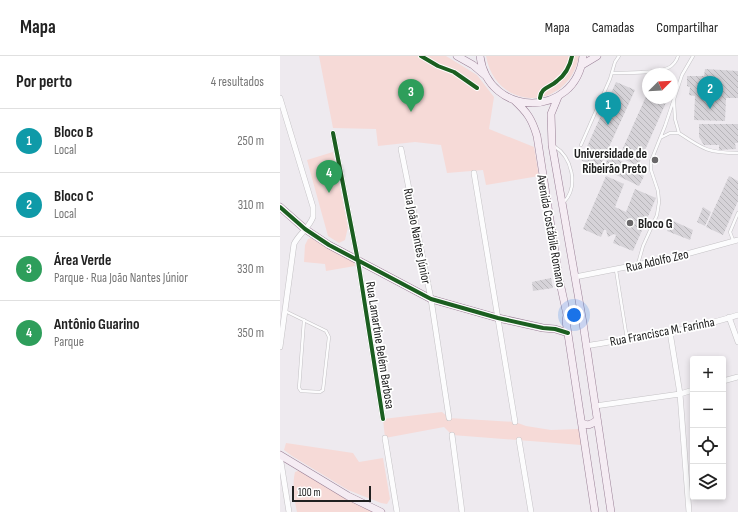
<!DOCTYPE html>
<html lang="pt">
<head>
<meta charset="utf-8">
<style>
	body { margin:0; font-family:"Sofia Sans Condensed",sans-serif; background:#f6f6f6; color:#222 }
	.controls { position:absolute; right:12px; bottom:12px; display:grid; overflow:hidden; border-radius:4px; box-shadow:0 2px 6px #0003 }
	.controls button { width:36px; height:36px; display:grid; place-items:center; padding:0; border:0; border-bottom:1px solid #e0e0e0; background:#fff; color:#222; font:20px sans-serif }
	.compass { position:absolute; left:362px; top:12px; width:36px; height:36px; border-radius:50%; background:#fff; box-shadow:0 2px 6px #0003; rotate:66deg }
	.scale { position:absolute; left:12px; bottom:10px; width:79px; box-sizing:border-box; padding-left:4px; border:2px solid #212121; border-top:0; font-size:11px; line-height:14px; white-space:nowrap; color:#212121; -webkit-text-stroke:3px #fff; paint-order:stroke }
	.you { position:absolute; left:294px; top:259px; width:14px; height:14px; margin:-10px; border:3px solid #fff; border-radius:50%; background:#1a73e8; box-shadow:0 0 0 6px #1a73e833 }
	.badge { display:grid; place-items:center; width:26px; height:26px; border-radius:50%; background:#696769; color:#fff; font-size:13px; font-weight:700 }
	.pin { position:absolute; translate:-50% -33px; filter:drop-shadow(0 1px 2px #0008) }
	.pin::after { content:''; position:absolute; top:21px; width:14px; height:12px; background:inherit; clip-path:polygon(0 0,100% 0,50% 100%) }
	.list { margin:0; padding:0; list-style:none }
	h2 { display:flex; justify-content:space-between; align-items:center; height:52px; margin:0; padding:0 16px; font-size:17px }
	h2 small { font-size:13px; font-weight:400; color:#767676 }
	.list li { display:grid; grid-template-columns:26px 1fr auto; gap:12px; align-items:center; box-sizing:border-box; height:64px; padding:0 16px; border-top:1px solid #e0e0e0 }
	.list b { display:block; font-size:15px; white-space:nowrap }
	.list p { margin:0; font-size:13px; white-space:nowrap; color:#767676 }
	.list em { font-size:13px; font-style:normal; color:#767676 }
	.icon { flex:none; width:22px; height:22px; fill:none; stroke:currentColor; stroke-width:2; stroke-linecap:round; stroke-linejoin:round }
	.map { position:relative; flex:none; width:458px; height:456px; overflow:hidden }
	header { display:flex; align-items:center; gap:24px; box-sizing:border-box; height:56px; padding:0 20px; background:#fff; border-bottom:1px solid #e0e0e0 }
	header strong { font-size:19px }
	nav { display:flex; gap:22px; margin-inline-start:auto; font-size:14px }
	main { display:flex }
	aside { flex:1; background:#fff }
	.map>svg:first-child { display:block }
</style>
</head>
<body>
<header>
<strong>Mapa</strong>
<nav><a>Mapa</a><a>Camadas</a><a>Compartilhar</a></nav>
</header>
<main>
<aside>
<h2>Por perto<small>4 resultados</small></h2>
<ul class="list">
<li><span class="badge" style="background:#0f9aa8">1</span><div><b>Bloco B</b><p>Local</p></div><em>250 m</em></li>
<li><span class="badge" style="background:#0f9aa8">2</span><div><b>Bloco C</b><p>Local</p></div><em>310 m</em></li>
<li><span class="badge" style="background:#2e9e5b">3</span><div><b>Área Verde</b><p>Parque · Rua João Nantes Júnior</p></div><em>330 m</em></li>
<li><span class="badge" style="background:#2e9e5b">4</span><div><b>Antônio Guarino</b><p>Parque</p></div><em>350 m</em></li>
</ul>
</aside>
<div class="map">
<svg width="458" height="456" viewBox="0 0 458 456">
	<defs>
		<pattern id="building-back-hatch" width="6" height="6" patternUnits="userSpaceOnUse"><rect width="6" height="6" fill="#d6d3d8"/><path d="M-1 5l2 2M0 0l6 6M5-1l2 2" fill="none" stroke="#b7b5b9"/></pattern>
	</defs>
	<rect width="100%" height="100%" fill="#eeeaef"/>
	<path fill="#f6dad7" d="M39,0H166L197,19L214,41L209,73L254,91L259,120L206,129L203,114L167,117L161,89L135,86L98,90L96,73L53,72Z
		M206,0H299C288,56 216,56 206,0Z
		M53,96L68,171L65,184L59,187L48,180L27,104Z
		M34,181L74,206L75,210L46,215L45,208L24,206L25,189L28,183Z
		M162,356L169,362L235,366L246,370L271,374L299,373L301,389L172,379L164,371L105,382L103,363Z
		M6,387L73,397L79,406L103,402L110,443L107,448L101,447L68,434L12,400L4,394Z
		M23,413L97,456H17C14,442 12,430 15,416Z"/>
	<path fill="url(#building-back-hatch)" d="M425,13L458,15V42H446L445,65L414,64L415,40L409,39L410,31L407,30V20H424Z
		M336,26L355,34L319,113L301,104Z
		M368,36V42H388L358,110L339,101Z
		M419,68H458V87H455L456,93L439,94V89H424L419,81Z
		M330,97L338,101L337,103L358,113L357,116L364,120L359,130L328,115L329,114L324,111Z
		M326,120L344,128L335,151L346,156L355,133L376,142L353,195L333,187L336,179L334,178L328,181L326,174H324L321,181L303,173Z
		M449,120L458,125V145L443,179L426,171Z
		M423,151L431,156L425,170L417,166Z
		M391,164L413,174L410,184L387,175Z
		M271,222L273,232L253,235L252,226Z"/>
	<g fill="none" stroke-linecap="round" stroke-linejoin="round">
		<g stroke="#c4c2c5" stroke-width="3.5">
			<path id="lane" d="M332,17C348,16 374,18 388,12C393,10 397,4 398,0
				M394,45L395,63L399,77C423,93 428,97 458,97
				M380,82L390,77H399
				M301,89L330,23L335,6L339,0
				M274,90C292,101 299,130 284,146
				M453,184L450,176L458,157
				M358,208L363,190L377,159L379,146L378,135L371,114V105L385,70L402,19L413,0
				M336,214L347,283
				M5,255L46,275L49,281L43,334L40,336L21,335L19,332L24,264"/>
		</g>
		<g stroke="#c4c2c5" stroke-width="6">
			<path id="street" d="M0,42L33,151C33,154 33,159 33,161C29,172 19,178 14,188L0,291
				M53,77L78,205L103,363
				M121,93L151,243L169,362
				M194,117L235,366
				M295,221L392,202L458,184
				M449,261L458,286
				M390,276L400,338L409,456
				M306,290C357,281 409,275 458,259
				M443,325L458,321
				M315,350L400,338L413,334
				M172,379L182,456
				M105,382L117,456
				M239,384L251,456
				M0,400L9,456"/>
		</g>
		<g stroke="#9a8096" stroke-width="8">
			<path id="secondary" d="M177,0L193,9L206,20
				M200,0C208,62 296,63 303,0
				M302,9L317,0
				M278,41L271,58L272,89L303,267L331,456
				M234,44C247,56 252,63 257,80L279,222L287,259L286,265L315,456
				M0,151L25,173L49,189L151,243L218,262L263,272L275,273L288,277
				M302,367C308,370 311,369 317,364
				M0,399L68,440L101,456"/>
		</g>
		<use href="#lane" stroke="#fcfcfd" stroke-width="2.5"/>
		<use href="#street" stroke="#fcfcfd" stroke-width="5"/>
		<use href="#secondary" stroke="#f5ecf3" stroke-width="7"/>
		<g stroke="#fff" stroke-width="6">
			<path id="cycleway" d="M141,0L158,10L174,16L197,32
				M260,42C261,31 270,32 277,25C285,19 290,10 292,0
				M53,77L78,205L103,363
				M0,151L25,173L49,189L151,243L218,262L263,272L275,273L288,277"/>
		</g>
		<use href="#cycleway" stroke="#1b5e20" stroke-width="4"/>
	</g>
	<g fill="#696769" stroke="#fff" stroke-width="1.5">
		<circle cx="375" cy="104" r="4"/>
		<circle cx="350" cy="167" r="4"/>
	</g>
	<g text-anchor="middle" stroke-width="3.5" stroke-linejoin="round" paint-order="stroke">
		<g font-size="13" font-weight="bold" fill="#212121" stroke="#fff" text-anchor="end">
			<text x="367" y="102">Universidade de<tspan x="367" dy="15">Ribeirão Preto</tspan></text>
			<text x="358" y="172" text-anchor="start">Bloco G</text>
		</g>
		<g font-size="13" fill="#212121" stroke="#fff">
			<text transform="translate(272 175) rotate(80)" y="5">Avenida Costábile Romano</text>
			<text transform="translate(138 180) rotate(79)" y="5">Rua João Nantes Júnior</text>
			<text transform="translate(377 204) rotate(-13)" y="5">Rua Adolfo Zeo</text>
			<text transform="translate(382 275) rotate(-11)" y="5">Rua Francisca M. Farinha</text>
			<text transform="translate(101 289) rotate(81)" y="5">Rua Lamartine Belém Barbosa</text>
		</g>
	</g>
</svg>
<div class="controls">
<button>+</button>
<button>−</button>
<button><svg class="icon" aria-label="locate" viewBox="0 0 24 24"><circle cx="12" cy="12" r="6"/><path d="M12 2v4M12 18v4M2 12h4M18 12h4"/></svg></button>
<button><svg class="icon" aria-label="layers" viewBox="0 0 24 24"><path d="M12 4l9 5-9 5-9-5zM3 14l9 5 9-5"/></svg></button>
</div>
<svg class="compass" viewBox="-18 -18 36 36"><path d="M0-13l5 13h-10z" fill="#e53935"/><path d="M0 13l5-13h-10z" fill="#767676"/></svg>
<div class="scale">100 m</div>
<div class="you"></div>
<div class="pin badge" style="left:328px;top:69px;background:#0f9aa8">1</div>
<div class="pin badge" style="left:430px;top:53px;background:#0f9aa8">2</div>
<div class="pin badge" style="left:131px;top:56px;background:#2e9e5b">3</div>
<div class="pin badge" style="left:49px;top:137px;background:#2e9e5b">4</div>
</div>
</main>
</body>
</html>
